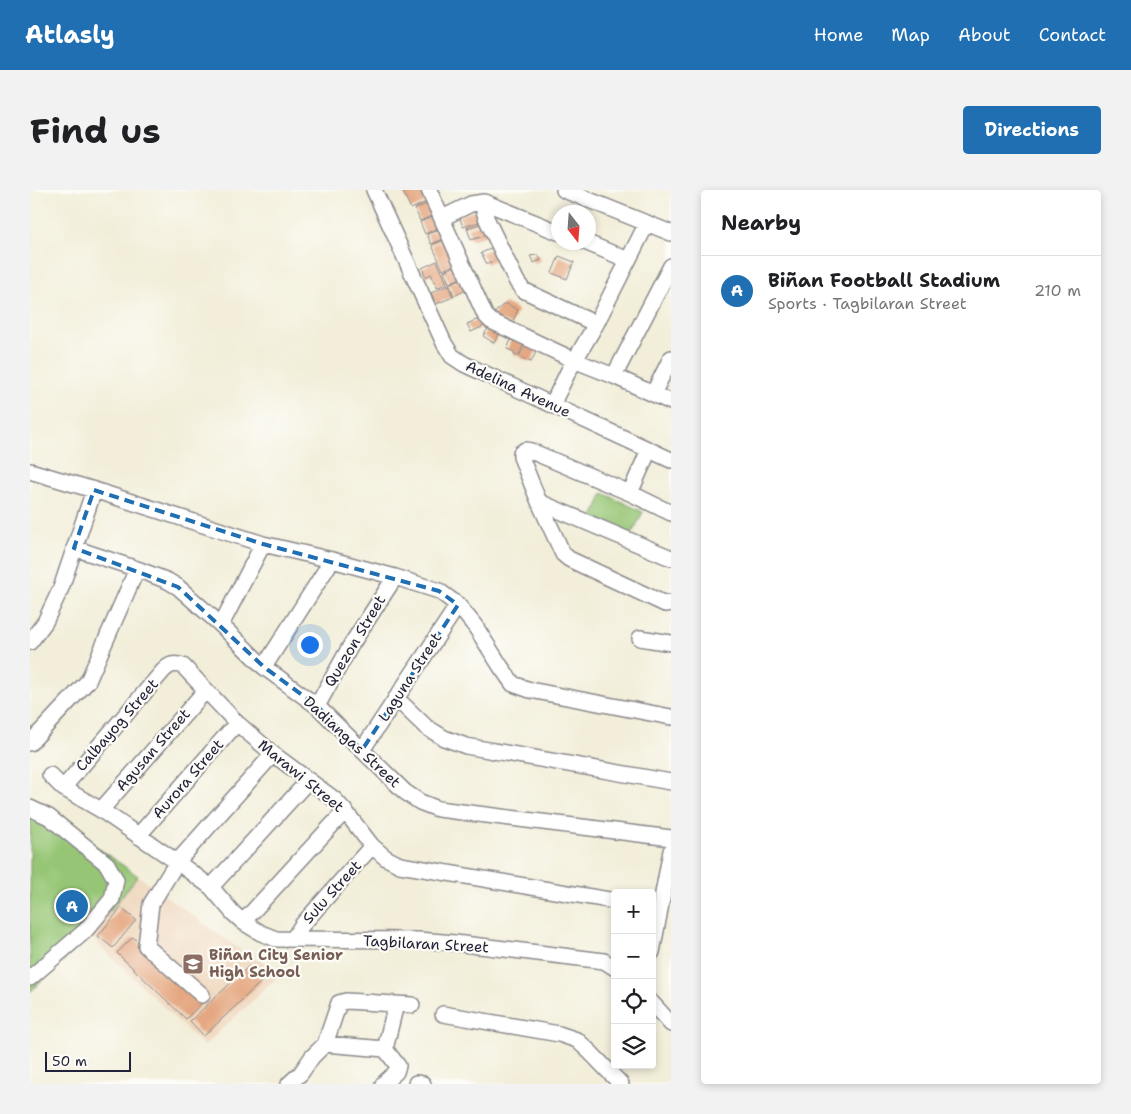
<!DOCTYPE html>
<html lang="en">
<head>
<meta charset="utf-8">
<style>
	body { margin:0; font-family:"Shantell Sans",sans-serif; background:#f2f2f2; color:#202124 }
	.controls { position:absolute; right:15px; bottom:15px; display:grid; overflow:hidden; border-radius:5px; box-shadow:0 2px 8px #0003 }
	.controls button { width:45px; height:45px; display:grid; place-items:center; padding:0; border:0; border-bottom:1px solid #e0e0e0; background:#fff; color:#202124; font:25px sans-serif }
	.compass { position:absolute; left:521px; top:15px; width:45px; height:45px; border-radius:50%; background:#fff; box-shadow:0 2px 8px #0003; rotate:163deg }
	.scale { position:absolute; left:15px; bottom:12px; width:86px; box-sizing:border-box; padding-left:5px; border:2px solid #22223b; border-top:0; font-size:14px; line-height:18px; white-space:nowrap; color:#22223b; -webkit-text-stroke:4px #fdfcf7; paint-order:stroke }
	.you { position:absolute; left:279px; top:454px; width:18px; height:18px; margin:-12px; border:4px solid #fff; border-radius:50%; background:#1a73e8; box-shadow:0 0 0 8px #1a73e833 }
	.badge { display:grid; place-items:center; width:32px; height:32px; border-radius:50%; background:#1f6fb2; color:#fff; font-size:16px; font-weight:700 }
	.pin { position:absolute; translate:-50% -50%; border:2px solid #fff; box-shadow:0 1px 5px #0006 }
	.list { margin:0; padding:0; list-style:none }
	h2 { display:flex; justify-content:space-between; align-items:center; height:65px; margin:0; padding:0 20px; font-size:21px }
	h2 small { font-size:16px; font-weight:400; color:#757577 }
	.list li { display:grid; grid-template-columns:32px 1fr auto; gap:15px; align-items:center; box-sizing:border-box; height:70px; padding:0 20px; border-top:1px solid #e0e0e0 }
	.list b { display:block; font-size:19px; white-space:nowrap }
	.list p { margin:0; font-size:16px; white-space:nowrap; color:#757577 }
	.list em { font-size:16px; font-style:normal; color:#757577 }
	.icon { flex:none; width:28px; height:28px; fill:none; stroke:currentColor; stroke-width:2; stroke-linecap:round; stroke-linejoin:round }
	.map { position:relative; flex:none; width:641px; height:894px; overflow:hidden; border-radius:5px }
	header { display:flex; align-items:center; gap:30px; box-sizing:border-box; height:70px; padding:0 25px; background:#1f6fb2; color:#fff }
	header strong { font-size:24px }
	nav { display:flex; gap:28px; margin-inline-start:auto; font-size:18px }
	.intro { display:flex; align-items:center; justify-content:space-between; box-sizing:border-box; height:120px; padding:0 30px }
	h1 { margin:0; font-size:35px }
	.button { padding:12px 22px; border-radius:5px; background:#1f6fb2; color:#fff; font-size:18px; font-weight:700 }
	main { display:flex; gap:30px; padding:0 30px }
	aside { flex:1; background:#fff; border-radius:5px; box-shadow:0 2px 8px #0003 }
	.map>svg:first-child { display:block }
</style>
</head>
<body>
<header>
<strong>Atlasly</strong>
<nav><a>Home</a><a>Map</a><a>About</a><a>Contact</a></nav>
</header>
<div class="intro"><h1>Find us</h1><a class="button">Directions</a></div>
<main>
<div class="map">
<svg width="641" height="894" viewBox="0 0 641 894">
	<rect width="100%" height="100%" fill="#fdfcf7"/>
	<filter id="ink" filterUnits="userSpaceOnUse"><feTurbulence type="fractalNoise" baseFrequency=".02" numOctaves="2"/><feDisplacementMap in="SourceGraphic" scale="10" xChannelSelector="R" yChannelSelector="G"/><feConvolveMatrix kernelMatrix="1 2 1 2 8 2 1 2 1" color-interpolation-filters="sRGB"/></filter>
	<filter id="wash" filterUnits="userSpaceOnUse"><feTurbulence type="fractalNoise" baseFrequency=".0096" numOctaves="4" result="noise"/><feDisplacementMap in="SourceGraphic" scale="20" xChannelSelector="R" yChannelSelector="G"/><feGaussianBlur stdDeviation="1.12" result="paint"/><feColorMatrix in="noise" values="0 0 0 0 0 0 0 0 0 0 0 0 0 0 0 0 0 1.4 0 .05"/><feComposite in="paint" operator="in"/></filter>
	<g filter="url(#wash)">
		<rect width="100%" height="100%" fill="#f2eed9"/>
		<path fill="#efd6bc" d="M108,686L220,767L254,781L174,856L60,746Z"/>
		<path fill="#96c675" stroke="#5c7458" d="M573,303L613,322L601,346L563,327Z
			M0,614L37,636L108,686L60,746L0,802Z"/>
		<g id="blocks">
			<path fill="#e5a781" d="M372,0H397L401,10L381,19Z
				M401,12L406,24L390,31L385,19Z
				M448,19L452,31L433,37L429,26Z
				M407,25L412,36L395,44L390,32Z
				M453,33L457,45L441,50L437,38Z
				M412,38L416,48L401,54L397,44Z
				M418,48L429,73L413,80L402,55Z
				M465,57L470,68L457,74L451,63Z
				M508,65L511,70L504,73L500,66Z
				M529,66L544,72L537,89L522,83Z
				M407,71L417,93L407,98L401,84L396,87L392,78Z
				M429,75L433,87L419,93L414,81Z
				M435,87L440,98L424,106L419,94Z
				M418,95L423,107L406,114L401,103Z
				M475,113L488,120L481,135L461,126Z
				M453,127L456,135L441,142L437,134Z
				M459,137L470,143L464,153L453,146Z
				M483,145L495,151L488,166L484,165L485,162L477,159Z
				M497,151L509,156L501,172L489,167Z
				M91,718L106,730L83,758L68,746Z
				M103,747L172,813L156,829L87,763Z
				M219,776L232,791L174,846L160,831Z"/>
		</g>
	</g>
	<g filter="url(#ink)">
		<use href="#blocks" fill-opacity="0" stroke="#8a888a" stroke-width="1"/>
		<g fill="none" stroke-linecap="round" stroke-linejoin="round">
			<g stroke="#8a888a" stroke-width="18">
				<path id="minor" d="M344,0L414,153L422,166L434,174L641,270
					M399,0L455,125L461,131L546,171L584,186L641,212
					M534,0L641,43
					M454,12V21L457,30L487,92L493,100L566,134
					M412,28L441,14L454,12L528,42
					M555,52L598,70
					M584,186L641,76
					M623,204L641,168
					M522,215L538,182L566,134L617,33
					M0,281L64,300L233,354L302,370L365,387L409,401L428,415L445,436L471,477L483,494L500,500L641,527
					M600,303L619,260
					M509,312L641,368
					M641,323L600,303L501,261L495,260L491,263V267L509,312L533,364L539,369L635,414L641,413
					M44,358L107,379L138,391L148,397L191,435L234,477L287,516L375,602L390,612L408,619L641,648
					M191,435L233,354
					M610,448L641,453
					M0,452L15,432L31,398L64,300
					M234,477L302,370
					M366,508L396,537L414,548L436,556L641,592
					M287,516L321,455L365,387
					M0,553L58,491L107,379
					M332,560L428,415
					M20,585L33,598L71,620L147,672L181,697L203,723L213,732L231,743L246,749L388,750L425,753L574,771L585,778
					M33,598L133,481C140,474 144,473 153,476L207,533L243,564L304,609L315,621L342,656L356,668L370,675L585,711
					M0,618L19,627L77,674L86,690L82,709L55,741L0,788
					M71,620L176,500
					M108,646L207,533
					M181,697L278,591
					M213,732L315,621
					M263,749L272,735L342,656
					M622,762L641,661
					M172,805L116,756L121,714L147,672L243,564
					M622,813L641,834
					M413,824L529,844L547,850L560,862L591,894
					M295,854L355,859L368,876L366,882L353,894
					M355,859L366,814
					M386,893L393,894
					M259,894L271,883L282,867L295,854L309,813L316,811L382,815"/>
			</g>
			<use href="#minor" stroke="#fff" stroke-width="15"/>
		</g>
	</g>
	<path fill="none" stroke="#1f6fb2" stroke-width="4" stroke-dasharray="10 6" stroke-linejoin="round" d="M64,300L233,354L409,401L428,415L332,560L287,516L234,477L148,397L44,358Z"/>
	<defs>
		<g id="school-square" transform="scale(1.125)"><rect x="-9" y="-9" width="18" height="18" rx="4" fill="#8d6e63" stroke="#fdfcf7"/><path d="M0-5L7-2L0 1L-7-2ZM-4 1L0 2.5L4 1V4Q0 6-4 4Z" fill="#fff"/></g>
	</defs>
	<g fill-rule="evenodd">
		<use href="#school-square" x="163" y="774"/>
	</g>
	<g text-anchor="middle" stroke-width="4.5" stroke-linejoin="round" paint-order="stroke">
		<g font-size="15" fill="#22223b" stroke="#fdfcf7">
			<text transform="translate(488 199) rotate(25)" y="5">Adelina Avenue</text>
			<text transform="translate(325 451) rotate(-59)" y="5">Quezon Street</text>
			<text transform="translate(380 487) rotate(-57)" y="5">Laguna Street</text>
			<text transform="translate(87 535) rotate(-49)" y="5">Calbayog Street</text>
			<text transform="translate(322 552) rotate(43)" y="5">Dadiangas Street</text>
			<text transform="translate(123 560) rotate(-49)" y="5">Agusan Street</text>
			<text transform="translate(271 586) rotate(39)" y="5">Marawi Street</text>
			<text transform="translate(158 589) rotate(-49)" y="5">Aurora Street</text>
			<text transform="translate(302 702) rotate(-48)" y="5">Sulu Street</text>
			<text transform="translate(396 754) rotate(3)" y="5">Tagbilaran Street</text>
		</g>
		<g font-size="15" font-weight="bold" fill="#785e54" stroke="#fdfcf7" text-anchor="start">
			<text x="179" y="770">Biñan City Senior<tspan x="179" dy="17">High School</tspan></text>
		</g>
	</g>
</svg>
<div class="controls">
<button>+</button>
<button>−</button>
<button><svg class="icon" aria-label="locate" viewBox="0 0 24 24"><circle cx="12" cy="12" r="6"/><path d="M12 2v4M12 18v4M2 12h4M18 12h4"/></svg></button>
<button><svg class="icon" aria-label="layers" viewBox="0 0 24 24"><path d="M12 4l9 5-9 5-9-5zM3 14l9 5 9-5"/></svg></button>
</div>
<svg class="compass" viewBox="-18 -18 36 36"><path d="M0-13l5 13h-10z" fill="#e53935"/><path d="M0 13l5-13h-10z" fill="#757577"/></svg>
<div class="scale">50 m</div>
<div class="you"></div>
<div class="pin badge" style="left:42px;top:716px">A</div>
</div>
<aside>
<h2>Nearby<small></small></h2>
<ul class="list">
<li><span class="badge">A</span><div><b>Biñan Football Stadium</b><p>Sports · Tagbilaran Street</p></div><em>210 m</em></li>
</ul>
</aside>
</main>
</body>
</html>
